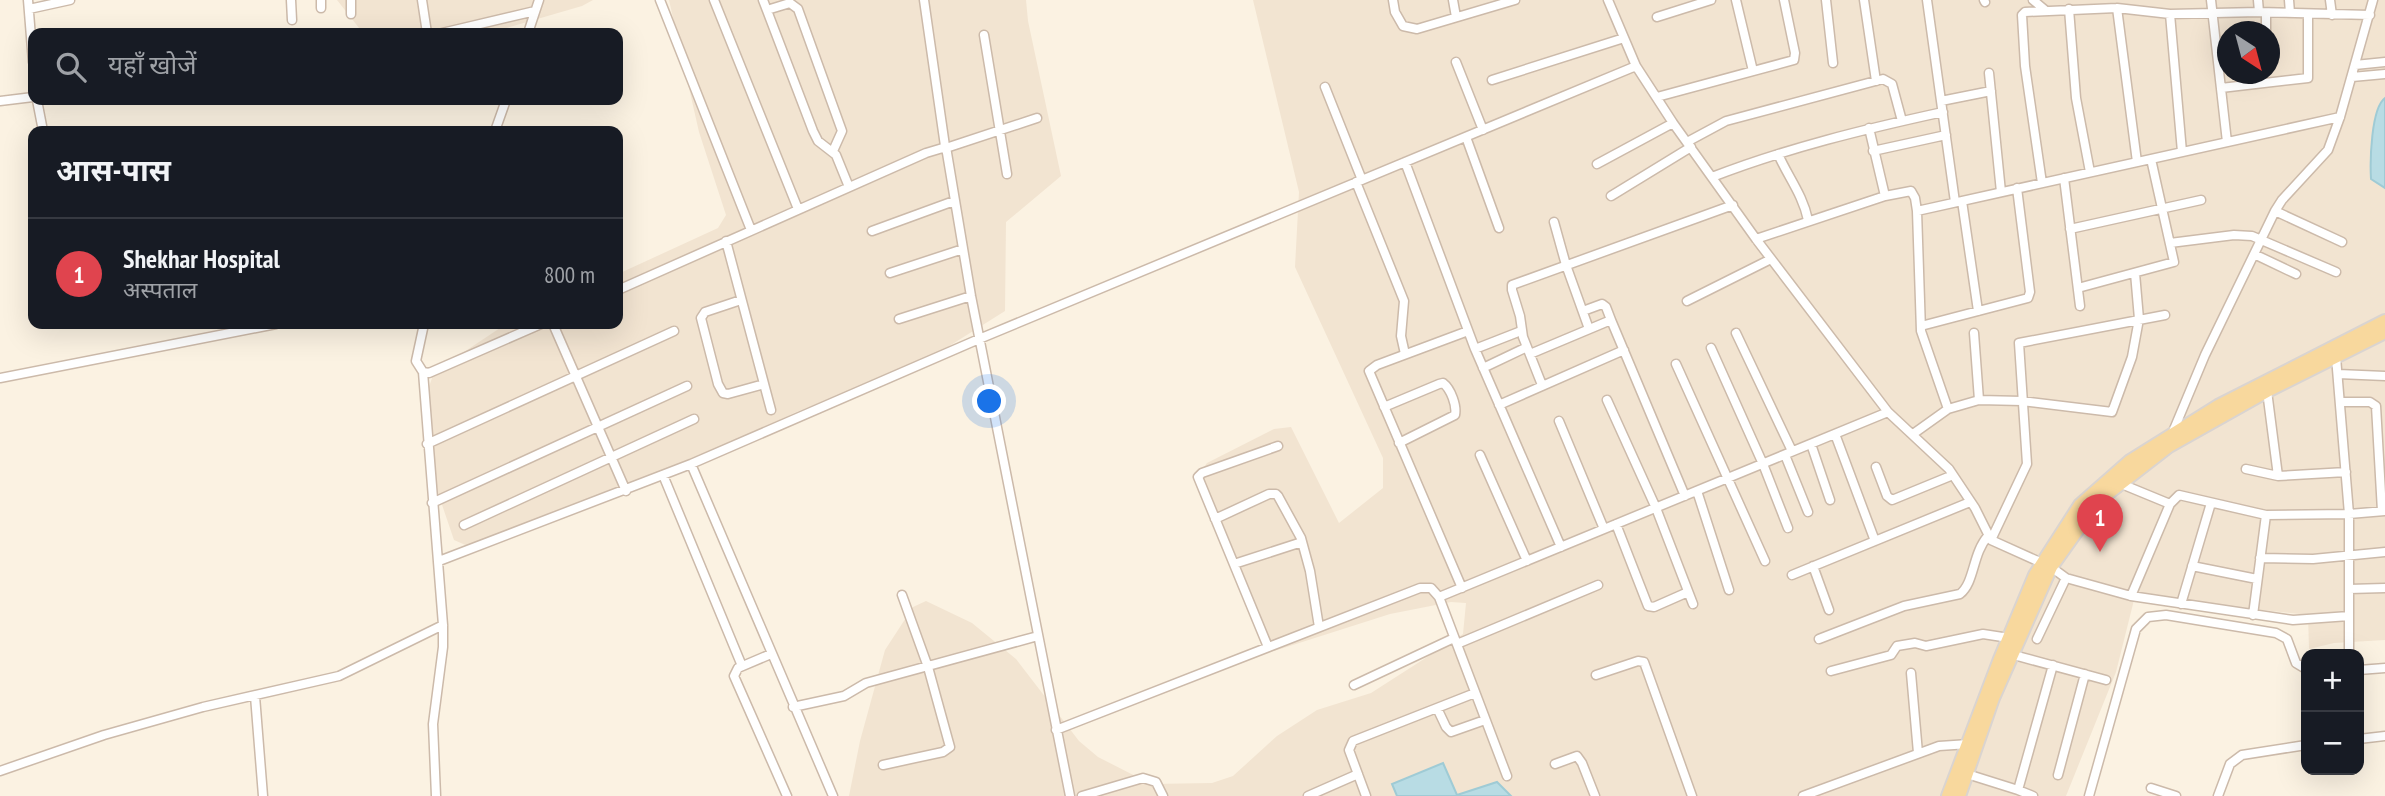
<!DOCTYPE html>
<html lang="hi">
<head>
<meta charset="utf-8">
<style>
	body { margin:0; font-family:"PT Sans Narrow","Noto Sans Devanagari",sans-serif; background:#20242c; color:#f1f3f6 }
	.controls { position:absolute; right:21px; bottom:21px; display:grid; overflow:hidden; border-radius:14px; box-shadow:0 7px 28px #0002 }
	.controls button { width:63px; height:63px; display:grid; place-items:center; padding:0; border:0; border-bottom:2px solid #363941; background:#171b24; color:#f1f3f6; font:35px sans-serif }
	.compass { position:absolute; left:2217px; top:21px; width:63px; height:63px; border-radius:50%; background:#171b24; box-shadow:0 7px 28px #0002; rotate:144deg }
	.you { position:absolute; left:990px; top:402px; width:24px; height:24px; margin:-18px; border:5px solid #fff; border-radius:50%; background:#1a73e8; box-shadow:0 0 0 10px #1a73e833 }
	.badge { display:grid; place-items:center; width:46px; height:46px; border-radius:50%; background:#e1714b; color:#fff; font-size:23px; font-weight:700 }
	.pin { position:absolute; translate:-50% -58px; filter:drop-shadow(0 2px 4px #0008) }
	.pin::after { content:''; position:absolute; top:37px; width:24px; height:21px; background:inherit; clip-path:polygon(0 0,100% 0,50% 100%) }
	.list { margin:0; padding:0; list-style:none }
	h2 { display:flex; justify-content:space-between; align-items:center; height:91px; margin:0; padding:0 28px; font-size:30px }
	h2 small { font-size:23px; font-weight:400; color:#9ea1a6 }
	.list li { display:grid; grid-template-columns:46px 1fr auto; gap:21px; align-items:center; box-sizing:border-box; height:112px; padding:0 28px; border-top:2px solid #363941 }
	.list b { display:block; font-size:26px; white-space:nowrap }
	.list p { margin:0; font-size:23px; white-space:nowrap; color:#9ea1a6 }
	.list em { font-size:23px; font-style:normal; color:#9ea1a6 }
	.icon { flex:none; width:38px; height:38px; fill:none; stroke:currentColor; stroke-width:2; stroke-linecap:round; stroke-linejoin:round }
	.map { position:relative; flex:none; width:2385px; height:796px; overflow:hidden }
	.search { position:absolute; background:#171b24; box-shadow:0 7px 28px #0002; left:28px; top:28px; width:595px; height:77px; display:flex; align-items:center; gap:18px; box-sizing:border-box; padding:0 24px; border-radius:14px; color:#9ea1a6; font-size:26px }
	.panel { position:absolute; background:#171b24; box-shadow:0 7px 28px #0002; left:28px; top:126px; width:595px; height:203px; border-radius:14px }
	.map>svg:first-child { display:block }
</style>
</head>
<body>
<div class="map">
<svg width="2385" height="796" viewBox="0 0 2385 796">
	<rect width="100%" height="100%" fill="#fbf2e2"/>
	<path fill="#f2e4d1" fill-rule="evenodd" d="M337,0H593L582,6L489,33H363Z
		M669,0H1026L1028,21L1061,176L1006,222L1005,311L927,360L794,413L708,457L470,547L454,540L438,493L426,396L434,372L506,324H618V274L718,228L726,215L699,132Z
		M1253,0H2385V640L2334,643L2309,649L2308,615L2135,596L2116,672L2066,796H849L860,741L885,650L913,607L926,601L972,623L1016,659L1079,741L1098,757L1151,784L1212,783L1233,776L1277,736L1317,710L1371,693L1463,634L1466,603L1451,602L1390,614L1274,651L1255,625L1196,478L1207,463L1274,429L1291,427L1339,523L1383,488V458L1295,267L1299,192ZM2228,32H2270V74H2228Z"/>
	<path fill="#b8dce4" stroke="#9fcbd5" stroke-width="2" d="M2385,98V188L2371,179C2370,161 2371,108 2385,98Z
		M1443,763L1457,795L1497,782L1511,796H1397L1392,784Z"/>
	<g fill="none" stroke-linecap="round" stroke-linejoin="round">
		<g stroke="#ccbaaa" stroke-width="11">
			<path id="street" d="M28,0L33,62
				M291,0L292,20
				M321,0V8
				M422,0L427,33
				M660,0L751,230
				M714,0L798,209
				M763,0L813,131L818,141L836,155L849,187
				M924,0L945,146
				M1393,0L1395,12L1403,26L1417,29L1515,0
				M1453,0L1456,17
				M1608,0L1636,66L1673,123L1756,239L1888,412L1949,469L1975,508L1991,540L2051,567L2066,578L2131,596L2170,504L2179,495L2266,515L2349,514L2385,511
				M1736,0L1753,71
				M1826,0L1833,63
				M1864,0L1876,81
				M1927,0L1955,202
				M1984,0L1985,2
				M2033,0L2045,10
				M2211,0L2227,142
				M2258,0L2259,12
				M2289,0L2290,13
				M2330,0L2332,15
				M2117,8L2137,162
				M29,9L70,0
				M2069,9L2076,98L2090,172
				M767,10L790,3L798,9L842,131L833,151
				M2266,13V32
				M351,14V0
				M2170,14L2182,152
				M1657,17L1711,0
				M442,33L535,11
				M528,33L539,0
				M984,35L1007,174
				M1456,62L1483,130
				M2355,65L2385,62
				M1989,73L2001,192
				M2352,77L2385,74
				M1492,80L1624,38
				M1325,87L1362,180
				M2221,88L2308,78V14
				M1657,97L1794,60L1795,53L1784,0
				M37,100L43,131
				M0,101L33,97
				M1941,101L1991,91
				M1869,128L1885,196
				M495,131L506,100
				M1466,137L1499,228
				M1687,142L1726,121L1883,79L1892,84L1902,121
				M946,148L1037,118
				M1873,151L1946,135
				M1778,154C1788,177 1803,195 1808,220
				M1405,162L1475,349L1561,547
				M1597,164L1673,123
				M1712,177C1787,148 1865,129 1943,112
				M2064,178L2080,306
				M1356,182L1404,301L1401,336L1405,354
				M2042,183L2025,66L2022,15L2025,12L2117,8L2170,14L2259,12L2370,15
				M1611,196L1691,147
				M1962,201L1978,311
				M1917,211L1921,331L1948,409
				M2275,211L2342,242
				M1554,222L1566,265L1589,329
				M2070,229L2201,200
				M872,231L954,201
				M1756,239L1885,196L1911,191L1915,198L1917,211L2340,117
				M726,241L771,410
				M2170,243L2234,235L2252,236L2336,272
				M2256,255L2296,274
				M890,273L963,249
				M2078,288L2174,262L2151,159
				M618,290L926,153L946,147L971,296L1070,796
				M741,300L705,312L701,318L718,384L723,393L728,394L764,384
				M1687,301L1771,259
				M1583,311L1602,304L1606,307L1611,320
				M899,319L971,296
				M424,324L416,361L423,372L429,373L541,324
				M553,324L626,491
				M1921,326L2028,298L2030,292L2017,188
				M1736,333L1792,451
				M1974,333L1979,400
				M1711,348L1763,464L1788,528
				M1475,349L1521,331
				M1530,354L1611,320L1685,496
				M2336,357L2349,514V653
				M1676,364L1765,561
				M1483,368L1527,347
				M423,372L443,625V647L433,724L436,796
				M2338,374L2385,376
				M0,378L276,324
				M1542,385L1523,337L1520,316L1512,290V285L1733,205
				M1607,400L1656,508L1693,604
				M2340,402H2370L2376,406L2382,511
				M1499,405L1624,350
				M1384,407L1439,384L1443,383C1451,389 1457,406 1455,415L1399,443
				M1559,421L1604,529
				M1835,434L1875,541
				M1913,434L1948,409L1979,400L2022,401L2112,412L2132,357L2139,319L2135,273
				M2172,434L2205,355L2275,211L2282,200L2328,150L2340,117L2373,0
				M427,444L674,331
				M1811,444L1830,500
				M1480,455L1527,561
				M1785,455L1808,512
				M691,464L833,796
				M1876,467L1887,496L1892,500L1953,475
				M2246,469L2278,476L2267,391
				M663,475L742,666
				M2278,476L2346,472
				M2119,483L2170,504
				M1697,491L1729,590
				M432,503L687,386
				M1215,519L1269,494H1276L1278,496L1301,538L1310,571L1319,627
				M1616,524L1648,606L1654,607L1688,592
				M464,525L694,419
				M1991,540L2027,464L2019,343L2165,315
				M2260,558L2313,559L2385,552
				M439,561L691,464L979,339L1636,66
				M1234,564L1302,542
				M1813,566L1829,610
				M2192,566L2257,579
				M1792,575L1970,502
				M1462,588L1369,371L1377,365L1468,331
				M2349,589L2385,588
				M2131,596L2293,620L2349,616
				M2181,604L2211,503
				M2253,615L2266,515
				M1819,639L1904,606L1960,594C1975,582 1972,554 1988,536
				M2037,639L2066,578
				M1457,644L1598,585
				M1268,647L1198,477L1202,473L1278,446
				M771,654L738,668L734,676L787,796
				M2010,654L2106,680
				M2359,670L2385,668
				M1831,671L1891,655L1897,646L1915,643L1926,646L1983,634L2009,638
				M1911,673L1918,753
				M1596,675L1638,661L1644,662L1692,796
				M1354,685L1454,638
				M255,696L263,796
				M793,707L844,696L866,683L1038,636
				M1437,708L1446,727L1451,732L1485,720
				M1056,730L1420,588H1431L1439,597
				M2359,739L2385,736
				M1555,764L1577,756L1582,763L1595,796
				M883,765L943,752L950,747L928,667L902,595
				M0,771L104,735L203,707L339,676L443,625
				M1967,774L2018,790
				M2058,775L2085,674
				M1507,776L1439,597L1888,412
				M2151,788L2176,796
				M1082,796L1143,778L1156,782L1163,796
				M1308,796L1358,774
				M1366,796L1349,750L1353,741L1475,693
				M1803,796L1939,746L1969,744
				M2033,796L2018,790L2053,665
				M2089,796L2136,629L2148,617L2166,615L2276,633L2287,639L2296,663L2306,669
				M2218,796L2230,764L2242,755L2306,745"/>
		</g>
		<g stroke="#dad4d0" stroke-width="16">
			<path id="primary" d="M1948,796L2000,659L2035,575L2080,505L2130,461L2218,406L2385,321
				M1959,796L1993,698L2051,567L2098,501L2169,446L2267,391L2385,332"/>
		</g>
		<use href="#street" stroke="#fff" stroke-width="8"/>
		<use href="#primary" stroke="#f8d89d" stroke-width="12"/>
	</g>
</svg>
<div class="controls">
<button>+</button>
<button>−</button>
</div>
<svg class="compass" viewBox="-18 -18 36 36"><path d="M0-13l5 13h-10z" fill="#e53935"/><path d="M0 13l5-13h-10z" fill="#9ea1a6"/></svg>
<div class="you"></div>
<div class="pin badge" style="left:2100px;top:552px;background:#e0444e">1</div>
<div class="search"><svg class="icon" aria-label="search" viewBox="0 0 24 24"><circle cx="10" cy="10" r="6"/><path d="M15 15l6 6"/></svg>यहाँ खोजें</div>
<section class="panel">
<h2>आस-पास<small></small></h2>
<ul class="list">
<li><span class="badge" style="background:#e0444e">1</span><div><b>Shekhar Hospital</b><p>अस्पताल</p></div><em>800 m</em></li>
</ul>
</section>
</div>
</body>
</html>
